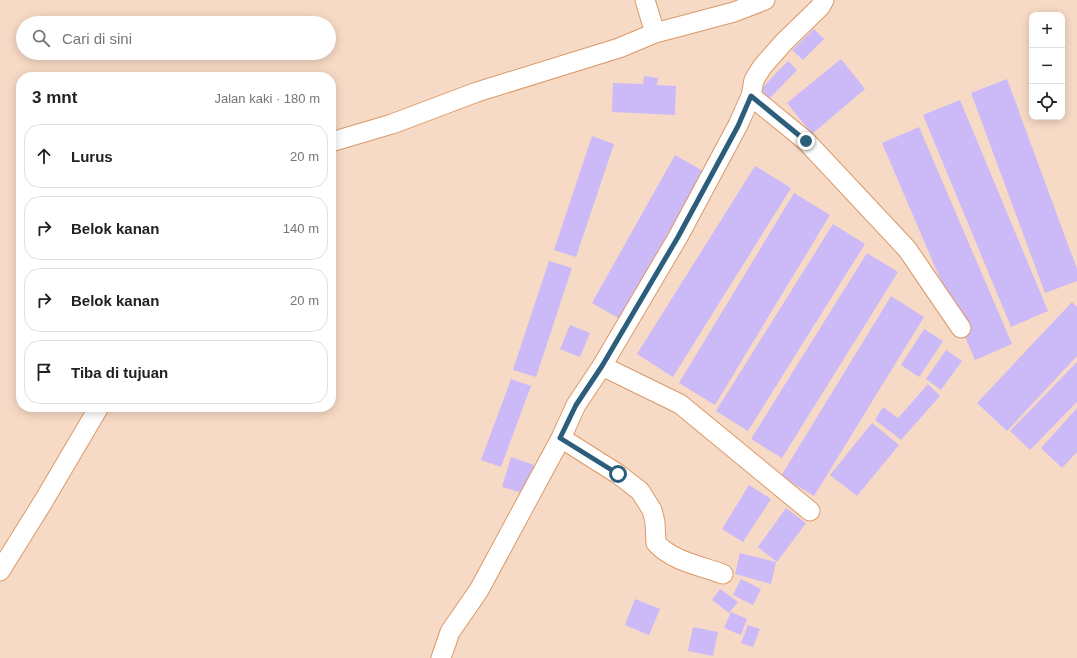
<!DOCTYPE html>
<html lang="id">
<head>
<meta charset="utf-8">
<style>
	body { margin:0; font-family:Helvetica,sans-serif; background:#f6f6f6; color:#222 }
	.controls { position:absolute; right:12px; top:12px; display:grid; overflow:hidden; border-radius:8px; box-shadow:0 2px 10px #0003 }
	.controls button { width:36px; height:36px; display:grid; place-items:center; padding:0; border:0; border-bottom:1px solid #e0e0e0; background:#fff; color:#222; font:20px sans-serif }
	.stop { position:absolute; width:12px; height:12px; margin:-9px; border:3px solid #2c5e7b; border-radius:50%; background:#fff }
	.stop.end { background:#2c5e7b; border-color:#fff; box-shadow:0 1px 4px #0008 }
	.list { margin:0; padding:0; list-style:none }
	h2 { display:flex; justify-content:space-between; align-items:center; height:52px; margin:0; padding:0 16px; font-size:17px }
	h2 small { font-size:13px; font-weight:400; color:#767676 }
	.list li { display:grid; grid-template-columns:26px 1fr auto; gap:12px; align-items:center; box-sizing:border-box; height:64px; margin:0 8px 8px; padding:0 8px; border:1px solid #e0e0e0; border-radius:16px }
	.list b { display:block; font-size:15px; white-space:nowrap }
	.list em { font-size:13px; font-style:normal; color:#767676 }
	.icon { flex:none; width:22px; height:22px; fill:none; stroke:currentColor; stroke-width:2; stroke-linecap:round; stroke-linejoin:round }
	.map { position:relative; flex:none; width:1077px; height:658px; overflow:hidden }
	.search { position:absolute; background:#fff; box-shadow:0 2px 10px #0003; left:16px; top:16px; width:320px; height:44px; display:flex; align-items:center; gap:10px; box-sizing:border-box; padding:0 14px; border-radius:22px; color:#767676; font-size:15px }
	.panel { position:absolute; background:#fff; box-shadow:0 2px 10px #0003; left:16px; top:72px; width:320px; height:340px; border-radius:16px }
	.map>svg:first-child { display:block }
</style>
</head>
<body>
<div class="map">
<svg width="1077" height="658" viewBox="0 0 1077 658">
	<rect width="100%" height="100%" fill="#f7dac5"/>
	<path fill="#cbb9f8" d="M814,29L824,39L803,60L792,50Z
		M841,59L865,89L812,134L787,103Z
		M788,61L797,70L768,100L759,91Z
		M644,76L658,78L657,85L676,86L675,115L612,112L613,83L643,84Z
		M1007,79L1077,269V281L1045,293L971,93Z
		M960,100L1048,311L1011,327L923,115Z
		M919,127L1012,344L975,360L882,143Z
		M592,136L614,144L576,257L554,250Z
		M675,155L703,171L620,319L592,303Z
		M755,166L791,188L673,377L637,354Z
		M794,193L830,215L715,405L679,383Z
		M833,224L865,244L748,431L716,411Z
		M867,253L898,272L782,458L751,439Z
		M549,261L572,268L536,377L513,370Z
		M891,296L924,317L814,496L781,476Z
		M1072,302L1077,307V356L1007,431L977,403Z
		M570,325L590,333L580,357L560,349Z
		M924,329L943,341L919,377L901,365Z
		M946,350L962,361L941,390L926,379Z
		M1077,362V402L1030,450L1010,431Z
		M511,379L531,386L501,467L481,460Z
		M928,384L940,396L901,440L875,420L883,407L898,418Z
		M1077,408V452L1062,468L1041,448Z
		M872,423L899,445L857,496L830,475Z
		M511,457L534,465L526,494L502,487Z
		M749,485L771,499L743,542L722,529Z
		M786,508L806,523L777,562L758,547Z
		M740,553L776,562L771,584L735,574Z
		M741,579L761,589L753,605L733,595Z
		M720,589L738,602L729,613L712,600Z
		M635,599L660,609L649,635L625,625Z
		M731,612L747,619L741,635L724,628Z
		M748,625L760,629L753,647L741,643Z
		M693,627L718,632L713,656L688,651Z"/>
	<g fill="none" stroke-linecap="round" stroke-linejoin="round">
		<g stroke="#dc9865" stroke-width="21">
			<path id="minor" d="M645,0L655,33
				M751,96L806,141L907,249L961,328
				M331,142L392,124L477,92L619,48L655,33L734,12L765,0
				M602,366L680,404L810,511
				M561,438L618,474L640,491L652,510L655,522L656,543C672,561 701,566 723,574
				M0,571L43,502L99,407
				M441,658L450,632L479,590L561,438L576,405L602,366L678,237L738,125L751,96L754,80L762,67L784,42L820,7L824,0"/>
		</g>
		<use href="#minor" stroke="#fff" stroke-width="19"/>
	</g>
	<g fill="none" stroke-linecap="round" stroke-linejoin="round">
		<path stroke="#2c5e7b" stroke-width="5" d="M618,474L560,438L576,405L602,366L678,237L738,126L751,96L806,141"/>
	</g>
</svg>
<div class="controls">
<button>+</button>
<button>−</button>
<button><svg class="icon" aria-label="locate" viewBox="0 0 24 24"><circle cx="12" cy="12" r="6"/><path d="M12 2v4M12 18v4M2 12h4M18 12h4"/></svg></button>
</div>
<div class="stop" style="left:618px;top:474px"></div>
<div class="stop end" style="left:806px;top:141px"></div>
<div class="search"><svg class="icon" aria-label="search" viewBox="0 0 24 24"><circle cx="10" cy="10" r="6"/><path d="M15 15l6 6"/></svg>Cari di sini</div>
<section class="panel">
<h2>3 mnt<small>Jalan kaki · 180 m</small></h2>
<ul class="list">
<li><svg class="icon" aria-label="ahead" viewBox="0 0 24 24"><path d="M12 20V5M6 11l6-6 6 6"/></svg><div><b>Lurus</b></div><em>20 m</em></li>
<li><svg class="icon" aria-label="right" viewBox="0 0 24 24"><path d="M7 20v-9h11M14 6l5 5-5 5"/></svg><div><b>Belok kanan</b></div><em>140 m</em></li>
<li><svg class="icon" aria-label="right" viewBox="0 0 24 24"><path d="M7 20v-9h11M14 6l5 5-5 5"/></svg><div><b>Belok kanan</b></div><em>20 m</em></li>
<li><svg class="icon" aria-label="arrive" viewBox="0 0 24 24"><path d="M6 21V4h12l-3 4 3 4H6"/></svg><div><b>Tiba di tujuan</b></div></li>
</ul>
</section>
</div>
</body>
</html>
